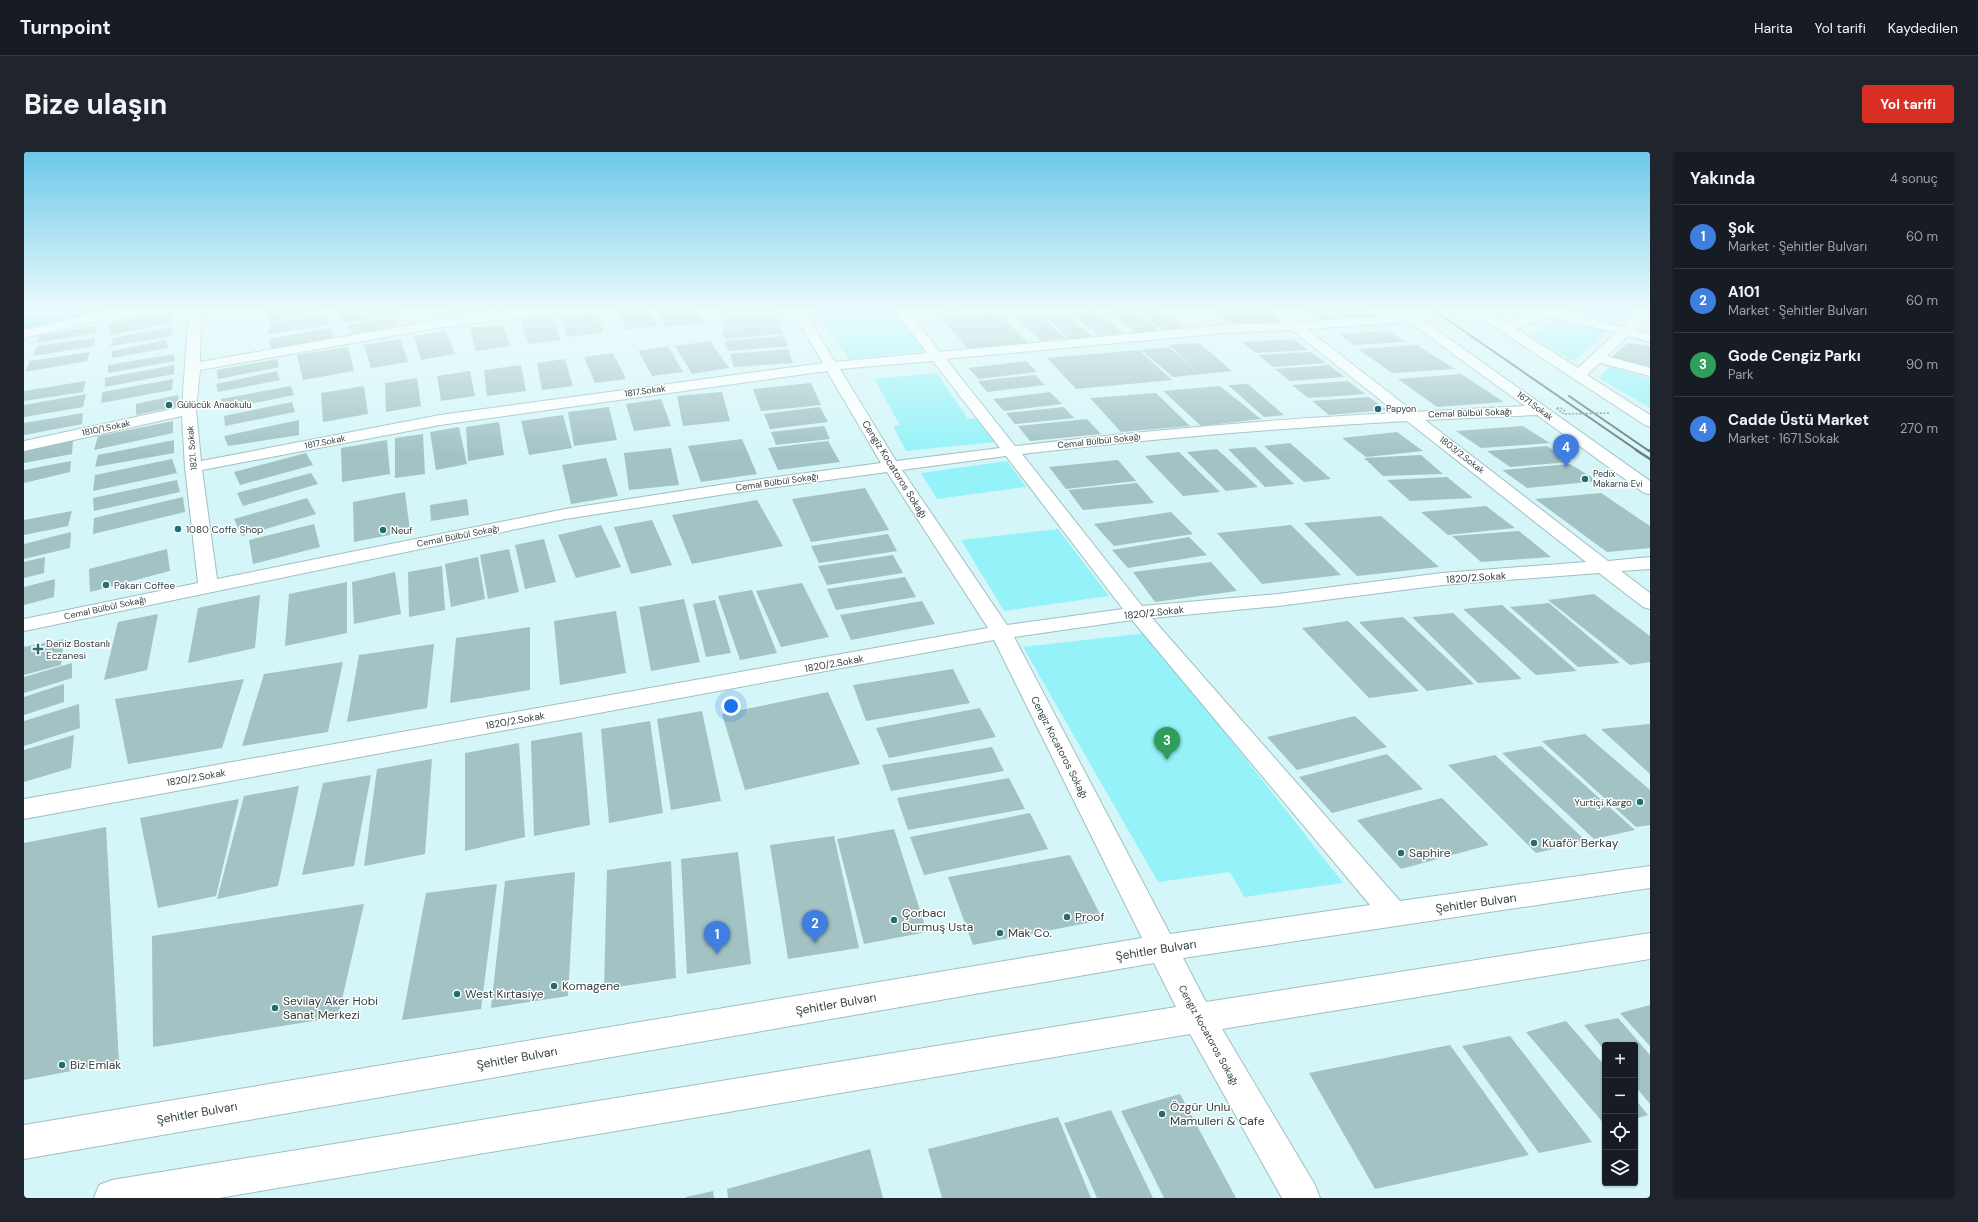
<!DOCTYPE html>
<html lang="tr">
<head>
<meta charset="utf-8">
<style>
	body { margin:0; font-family:"DM Sans",sans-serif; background:#20242c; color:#f1f3f6 }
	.controls { position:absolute; right:12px; bottom:12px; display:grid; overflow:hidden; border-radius:4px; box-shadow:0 1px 3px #0004 }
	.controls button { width:36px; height:36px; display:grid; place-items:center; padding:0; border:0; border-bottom:1px solid #363941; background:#171b24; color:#f1f3f6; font:20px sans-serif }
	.you { position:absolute; left:707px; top:554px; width:14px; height:14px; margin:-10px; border:3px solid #fff; border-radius:50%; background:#1a73e8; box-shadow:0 0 0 6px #1a73e833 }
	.badge { display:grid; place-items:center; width:26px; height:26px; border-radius:50%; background:#d93025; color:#fff; font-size:13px; font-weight:700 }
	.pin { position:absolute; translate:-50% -33px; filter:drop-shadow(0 1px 2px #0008) }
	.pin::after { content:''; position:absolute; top:21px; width:14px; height:12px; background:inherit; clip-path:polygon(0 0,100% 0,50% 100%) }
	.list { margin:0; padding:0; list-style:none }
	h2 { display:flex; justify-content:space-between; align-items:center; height:52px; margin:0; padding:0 16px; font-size:17px }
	h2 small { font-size:13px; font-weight:400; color:#9ea1a6 }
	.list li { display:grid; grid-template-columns:26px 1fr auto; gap:12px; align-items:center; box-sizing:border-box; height:64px; padding:0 16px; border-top:1px solid #363941 }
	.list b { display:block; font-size:15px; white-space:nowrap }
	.list p { margin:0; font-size:13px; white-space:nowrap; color:#9ea1a6 }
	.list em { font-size:13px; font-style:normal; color:#9ea1a6 }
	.icon { flex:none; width:22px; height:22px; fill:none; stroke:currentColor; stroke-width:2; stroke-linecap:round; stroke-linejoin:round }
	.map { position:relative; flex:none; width:1626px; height:1046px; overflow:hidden; border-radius:4px }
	header { display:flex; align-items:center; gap:24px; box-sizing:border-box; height:56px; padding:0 20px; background:#171b24; border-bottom:1px solid #363941 }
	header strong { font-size:19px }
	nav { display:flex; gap:22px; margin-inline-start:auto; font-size:14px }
	.intro { display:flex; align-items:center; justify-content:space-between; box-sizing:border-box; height:96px; padding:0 24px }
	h1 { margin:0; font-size:28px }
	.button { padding:10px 18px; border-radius:4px; background:#d93025; color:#fff; font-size:14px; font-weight:700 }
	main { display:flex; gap:24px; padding:0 24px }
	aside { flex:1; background:#171b24; border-radius:4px; box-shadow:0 1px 3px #0004 }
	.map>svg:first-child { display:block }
</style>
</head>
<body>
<header>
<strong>Turnpoint</strong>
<nav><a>Harita</a><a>Yol tarifi</a><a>Kaydedilen</a></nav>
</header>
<div class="intro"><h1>Bize ulaşın</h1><a class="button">Yol tarifi</a></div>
<main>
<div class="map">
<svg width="1626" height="1046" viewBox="0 0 1626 1046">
	<rect width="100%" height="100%" fill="#d5f6f8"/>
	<path fill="#95f2f8" d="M0,157H47L0,169Z
		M789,157H870L903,199L825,207Z
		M1553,157H1609L1600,167L1583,163L1576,168L1547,160Z
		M1534,167L1584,179L1550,210L1507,183Z
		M1585,215L1626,226V256L1575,226Z
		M913,221L944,267L953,266L971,290L882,299L869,274L876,273L850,227Z
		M983,309L1002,335L913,347L897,321Z
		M1034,377L1085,444L980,459L937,388Z
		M1123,481L1319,731L1220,745L1206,720L1134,730L999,495Z"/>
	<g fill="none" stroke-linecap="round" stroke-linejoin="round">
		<path fill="#55e5ee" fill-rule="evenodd" d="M22,157H76L71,163L0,180V162Z"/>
	</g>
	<path fill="#a2c2c4" d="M243,157H299L248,170L303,163L305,173L244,182L247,171Z
		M327,157H374L377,161L321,171L314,159Z
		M427,157H468L469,159L427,164Z
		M593,157H626L634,174L602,178Z
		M635,157H674L680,171L641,175Z
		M695,157H750L752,161L698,166Z
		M916,157H950V158L920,161Z
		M1108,157L1136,179L1112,181L1085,159Z
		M1112,157H1136L1162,177L1139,179Z
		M1187,157H1246L1265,171L1207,174Z
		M1280,157H1340L1353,165L1297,168Z
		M572,159L580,181L543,185L537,163Z
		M972,159L1005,192L945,198L916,164Z
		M1072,159L1099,181L1075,184L1048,161Z
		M147,160L148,171L87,183L84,172Z
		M1042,162L1069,185L1046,187L1020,164Z
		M751,163L756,172L701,177L697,167Z
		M1017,164L1042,186L1017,189L993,166Z
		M371,165L375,174L328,182L325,173Z
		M528,165L537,188L504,192L497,169Z
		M479,172L486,194L452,199L446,176Z
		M755,173L759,182L701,187L698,178Z
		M72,174L73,181L12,191L16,183Z
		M147,175L148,184L86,194L89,186Z
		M306,176L310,186L247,197L245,187Z
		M422,179L431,202L397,208L390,184Z
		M1365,179L1381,190L1330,193L1315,182Z
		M760,184L764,194L704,199L700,189Z
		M71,186L70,194L9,204L13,194Z
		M376,187L384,210L347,216L340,193Z
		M1269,187L1284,198L1231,201L1218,190Z
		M142,188L144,196L88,206V199Z
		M686,189L705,216L668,222L651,194Z
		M1175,191L1208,219L1149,225L1117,198L1145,195L1171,217L1145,193Z
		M1604,191L1626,194V218L1585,207Z
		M1393,193L1431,217L1368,221L1334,197Z
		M644,194L659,220L628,224L614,199Z
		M324,195L330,219L279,228L273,203Z
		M764,197L769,211L710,215L706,202Z
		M1115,198L1148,228L1052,237L1023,206Z
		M66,200L63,209L1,220L6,209Z
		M1287,200L1302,211L1249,215L1234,203Z
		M589,201L602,227L571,231L560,205Z
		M150,202L151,209L84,221V213Z
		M253,207L255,215L194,227L193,218Z
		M541,207L549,234L518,238L513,211Z
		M1002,209L1013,220L955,227L944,216Z
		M150,213V222L81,235V226Z
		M497,213L502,239L463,244L460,218Z
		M1305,213L1321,225L1266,229L1251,217Z
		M253,219L256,228L194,240L192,232Z
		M446,219L451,244L417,249L413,224Z
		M1437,222L1480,250L1413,255L1374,227Z
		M1011,223L1021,233L963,240L954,229Z
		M393,226L397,254L362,260L361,231Z
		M149,227L148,238L77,251L78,240Z
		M62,229L59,240L0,249V239Z
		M1324,229L1341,242L1284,246L1268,233Z
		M787,231L797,253L737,259L729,237Z
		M1224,232L1260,263L1240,265L1204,233Z
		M267,234L270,243L199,257L197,247Z
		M340,234L344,262L299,270L297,241Z
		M1196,234L1237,267L1177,274L1139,239Z
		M698,240L706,269L659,274L653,244Z
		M1026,240L1038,252L980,259L969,247Z
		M1132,241L1166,274L1097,280L1066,246Z
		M62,242L59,255L0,265V253Z
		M154,243L155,254L112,263V252Z
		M1345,245L1363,258L1305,263L1288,249Z
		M637,247L647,274L610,279L602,252Z
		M268,250L271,260L201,274L200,264Z
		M585,255L593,288L550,294L544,260Z
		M796,255L804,270L746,277L740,262Z
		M1040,255L1050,266L991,272L982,261Z
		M59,261L58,272L0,283V271Z
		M539,263L548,296L505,303L497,269Z
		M1063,267L1077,282L1006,289L994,274Z
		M275,268V283L204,294L200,284Z
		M149,269V281L70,298L74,284Z
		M475,270L480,303L444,309L442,275Z
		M800,274L806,287L752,293L747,280Z
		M1499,274L1526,291L1457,296L1432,279Z
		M435,275L443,312L412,318L406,280Z
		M1373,280L1399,299L1342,305L1318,286Z
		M399,282L401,322L371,326V286Z
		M718,287L733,322L677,330L664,294Z
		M49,288L48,302L0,311V298Z
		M150,288V301L71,315L74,303Z
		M363,288L366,322L318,330L317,296Z
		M804,289L816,310L754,318L744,296Z
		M1266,291L1307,327L1280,330L1240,294Z
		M1523,294L1547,310L1486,315L1463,299Z
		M1231,295L1270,332L1241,335L1204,297Z
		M647,296L655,333L605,338L600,301Z
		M1193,297L1234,335L1202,339L1163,300Z
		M1155,300L1196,340L1159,344L1121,304Z
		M282,301L289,313L216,333L210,320Z
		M1397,303L1419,322L1359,324L1340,306Z
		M582,306L594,344L547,352L538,313Z
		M148,307L153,321L69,339L71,323Z
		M1094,308L1112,329L1042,337L1025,315Z
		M47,309L46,320L0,331V318Z
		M1546,312L1574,329L1503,336L1478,318Z
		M287,321L294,332L219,354L213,341Z
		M1423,325L1449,346L1386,349L1363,328Z
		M153,328L156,340L70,359L69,346Z
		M1113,331L1130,351L1059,358L1044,338Z
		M841,336L865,378L787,390L768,347Z
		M381,340L386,379L330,390L329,350Z
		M1577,341L1626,374V396L1583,400L1511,347Z
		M159,345L161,360L69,382L70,366Z
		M283,346L292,362L218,384L210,367Z
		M443,347L445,363L407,369L406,353Z
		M733,348L759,394L668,412L648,363Z
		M1462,354L1491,376L1424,383L1397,360Z
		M48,359L44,374L0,383V368Z
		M1147,360L1169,382L1090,394L1070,372Z
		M1357,364L1415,415L1333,424L1280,371Z
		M628,368L648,413L607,422L590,375Z
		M290,372L296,395L229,412L225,388Z
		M577,373L597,415L552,426L534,383Z
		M1267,373L1317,423L1238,432L1193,381Z
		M1495,379L1527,405L1457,410L1428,384Z
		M47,380L46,396L0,407V392Z
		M864,382L873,399L795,411L787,394Z
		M1165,385L1183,403L1104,416L1088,398Z
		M520,387L532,430L501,437L491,393Z
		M143,397L146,419L66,440L65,417Z
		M485,397L495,440L464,447L456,403Z
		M869,403L879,421L803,433L794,414Z
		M21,405L20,421L0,426V410Z
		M454,405L461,447L427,455L421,412Z
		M1187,410L1213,439L1131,450L1109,420Z
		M418,414L421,458L385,465L384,420Z
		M371,420L377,462L330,472L328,430Z
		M881,425L892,445L812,458L803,437Z
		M31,427L30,445L0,453V435Z
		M323,430V481L261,494L265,442Z
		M778,431L805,485L757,495L732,439Z
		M728,438L753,501L716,508L694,444Z
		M1570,442L1626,484V510L1606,513L1524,448Z
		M236,443L231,496L164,511L174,456Z
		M660,447L676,510L627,519L615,455Z
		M691,448L707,501L682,505L669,452Z
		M898,449L911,472L827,488L816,463Z
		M1525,451L1596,511L1554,515L1486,455Z
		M1478,453L1553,519L1512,523L1439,457Z
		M592,459L602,521L536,533L530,469Z
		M1429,461L1498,527L1454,531L1388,465Z
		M134,462L123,518L80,528L94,470Z
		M1379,465L1450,532L1403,539L1335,470Z
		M1324,469L1395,539L1345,546L1278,476Z
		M506,475V538L426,551L432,486Z
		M40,487L37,513L0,523V495Z
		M410,492L403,556L323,570L335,503Z
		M319,510L304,580L218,594L240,522Z
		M48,511V526L0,541V525Z
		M929,517L946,551L842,569L829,533Z
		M220,527L198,596L104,612L91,547Z
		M40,532V550L0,563V545Z
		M804,540L836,612L721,638L698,562Z
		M55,552L56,576L0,594V569Z
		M956,556L972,585L865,606L852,576Z
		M678,559L697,649L647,658L633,567Z
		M1331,564L1363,595L1273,618L1243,585Z
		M626,569L639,661L585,671L577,577Z
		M1625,572L1626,573V622L1577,577Z
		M558,580L566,673L510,684L507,589Z
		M1561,582L1626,638V673L1612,675L1518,589Z
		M50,583L47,616L0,630V598Z
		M495,591L501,685L441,699V601Z
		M1517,594L1611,678L1570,687L1478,601Z
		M968,595L980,619L867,639L858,613Z
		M1363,602L1399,637L1308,661L1275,625Z
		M1471,603L1562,689L1512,701L1424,613Z
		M408,607L401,702L340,714L353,617Z
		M347,623L330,714L278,723L299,631Z
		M985,626L1001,657L884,678L873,646Z
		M275,634L254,734L193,747L220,644Z
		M1418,646L1465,693L1377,717L1333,668Z
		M215,647L192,744L134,756L116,666Z
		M1006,661L1024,697L900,723L886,685Z
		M82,675L95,910L0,928V691Z
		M870,677L903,780L840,792L813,687Z
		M810,684L835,796L764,807L746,693Z
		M714,700L727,812L663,822L657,707Z
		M1046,703L1079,768L949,793L924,725Z
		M647,709L652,826L580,837L583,718Z
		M551,720L544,844L467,856L481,729Z
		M473,732L457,857L378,868L402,741Z
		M340,752L314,865L129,895L128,784Z
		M1626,853V894L1596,861Z
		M1594,866L1626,903V952L1611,934V893H1581V899L1560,873Z
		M1542,869L1581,914V973L1502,880Z
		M1486,884L1568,990L1515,1001L1438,894Z
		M1426,893L1505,1003L1351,1037L1285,921Z
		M1156,942L1212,1046H1140L1097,959Z
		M1611,947L1624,963L1611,967Z
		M1087,958L1129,1046H1073L1040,971Z
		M1034,965L1067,1046H918L904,997Z
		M846,997L859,1046H704L703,1037Z
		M689,1039L690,1046H662V1045Z"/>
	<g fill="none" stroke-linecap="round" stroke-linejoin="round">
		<g stroke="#9fbfc1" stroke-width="2">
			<path id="minor" d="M89,157H137L131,161L88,169L83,166L0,186V178Z
				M165,157H177L176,210L413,168L502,157H536L530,161L413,176L176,218L172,258L177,309L416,263L799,211L767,157H779L811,210L903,201L870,157H882L916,200L1199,173L1259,171L1243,157H1257L1274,170L1376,163L1369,157H1383L1626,329V342L1620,341L1513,263L1401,268L1584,409L1626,405V417L1597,419L1626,441V457L1619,455L1575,421L1418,433L1254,454L1128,466L1376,749L1626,714V736L1159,806L1182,850L1626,781V807L1198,877L1291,1033L1296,1046H1258L1166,882L195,1046H70L75,1033L88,1028L1152,855L1130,811L0,1007V973L1118,786L970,488L0,667V647L964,476L863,320L702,342L541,367L0,479V467L174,431L161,315L158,264L0,299V289L158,255ZM1385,170L1501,254L1390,260L1283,177ZM1268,178L1373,261C1245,267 1118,279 991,294L922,207L1199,181ZM909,209L976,296L872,309L816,217ZM803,219L857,311L702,332L541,357L193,427L178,318L416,273ZM1383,269L1562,410L1418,421L1254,442L1118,454L998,302C1126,287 1254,276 1383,269ZM982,304L1099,457L983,473L878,318ZM1108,468L1346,753L1146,782L990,485Z
				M1443,157H1458L1484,171L1521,157H1538L1535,160L1599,175L1619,157H1626V164L1610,178L1626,182V190L1604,184L1583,204L1626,216V224L1576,211L1563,223L1626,263V275L1621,273ZM1524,164L1592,181L1554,216L1493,177Z"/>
		</g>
		<use href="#minor" fill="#fff" fill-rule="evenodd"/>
		<path stroke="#687b7d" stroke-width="2" d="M1408,157L1614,299
			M1545,244L1625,299"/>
		<path stroke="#687b7d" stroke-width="2.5" d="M1612,298L1626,307
			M1624,298L1626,299"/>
		<path stroke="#7d9395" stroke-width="1.5" stroke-dasharray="2 1.5" stroke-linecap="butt" d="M1541,259L1537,256H1532L1540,262L1586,261"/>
	</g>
	<linearGradient id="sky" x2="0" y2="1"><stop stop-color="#6dc8ea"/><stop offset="0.52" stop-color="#ecfbfc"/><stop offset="1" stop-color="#ecfbfc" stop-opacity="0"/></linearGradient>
	<rect width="1626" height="303" fill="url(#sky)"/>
	<g fill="#236e73" stroke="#fff" stroke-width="1.5">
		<circle cx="145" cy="253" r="4"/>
		<circle cx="1354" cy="257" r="4"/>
		<circle cx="1561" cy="327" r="4"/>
		<circle cx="154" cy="377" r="4"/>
		<circle cx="359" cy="378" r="4"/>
		<circle cx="82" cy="433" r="4"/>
		<path d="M12 491h4v4h4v4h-4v4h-4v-4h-4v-4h4z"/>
		<circle cx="1616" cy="650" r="4"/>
		<circle cx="1510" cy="691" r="4"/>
		<circle cx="1377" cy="701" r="4"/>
		<circle cx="1043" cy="765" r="4"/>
		<circle cx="870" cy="768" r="4"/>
		<circle cx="976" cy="781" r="4"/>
		<circle cx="530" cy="834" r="4"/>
		<circle cx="433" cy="842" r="4"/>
		<circle cx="251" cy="856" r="4"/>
		<circle cx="38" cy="913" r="4"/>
		<circle cx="1138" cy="962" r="4"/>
	</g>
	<g text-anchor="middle" stroke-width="3" stroke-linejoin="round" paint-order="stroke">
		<g font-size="9" fill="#323f40" stroke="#fff">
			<text transform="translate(621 239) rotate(-8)" y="3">1817.Sokak</text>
			<text transform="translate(1511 254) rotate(36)" y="3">1671.Sokak</text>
			<text transform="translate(1446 261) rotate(-2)" y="3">Cemal Bülbül Sokağı</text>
			<text transform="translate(82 276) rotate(-12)" y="3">1810/1.Sokak</text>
			<text transform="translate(1075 289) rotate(-6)" y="3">Cemal Bülbül Sokağı</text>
			<text transform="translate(301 290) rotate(-11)" y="3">1817.Sokak</text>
			<text transform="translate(168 296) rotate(-95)" y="3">1821. Sokak</text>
			<text transform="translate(1438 303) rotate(38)" y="3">1803/2.Sokak</text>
			<text transform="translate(753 330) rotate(-8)" y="3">Cemal Bülbül Sokağı</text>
			<text transform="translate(434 384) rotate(-11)" y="3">Cemal Bülbül Sokağı</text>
			<text transform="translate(81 456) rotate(-12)" y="3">Cemal Bülbül Sokağı</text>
		</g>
		<g font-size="9" fill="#323f40" stroke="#fff" text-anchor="start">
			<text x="153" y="256">Gülücük Anaokulu</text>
			<text x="1362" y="260">Papyon</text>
			<text x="1569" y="325">Pedix<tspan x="1569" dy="10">Makarna Evi</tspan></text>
		</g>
		<g font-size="10" fill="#323f40" stroke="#fff">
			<text transform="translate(871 317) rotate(58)" y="4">Cengiz Kocatoros Sokağı</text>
			<text transform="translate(1452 425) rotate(-4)" y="4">1820/2.Sokak</text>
			<text transform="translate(1130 460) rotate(-6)" y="4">1820/2.Sokak</text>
			<text transform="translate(810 511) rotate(-10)" y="4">1820/2.Sokak</text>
			<text transform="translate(491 568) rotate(-10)" y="4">1820/2.Sokak</text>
			<text transform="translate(1036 595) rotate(63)" y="4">Cengiz Kocatoros Sokağı</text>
			<text transform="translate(172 625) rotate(-10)" y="4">1820/2.Sokak</text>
			<text transform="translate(1185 883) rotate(61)" y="4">Cengiz Kocatoros Sokağı</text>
		</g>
		<g font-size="10" fill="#323f40" stroke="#fff" text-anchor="start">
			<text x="162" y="381">1080 Coffe Shop</text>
			<text x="367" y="382">Neuf</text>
			<text x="90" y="437">Pakari Coffee</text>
			<text x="22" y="495">Deniz Bostanlı<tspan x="22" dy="12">Eczanesi</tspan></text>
			<text x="1608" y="654" text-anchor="end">Yurtiçi Kargo</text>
		</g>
		<g font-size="12" fill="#323f40" stroke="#fff" text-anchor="start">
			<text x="1518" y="695">Kuaför Berkay</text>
			<text x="1385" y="705">Saphire</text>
			<text x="878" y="765">Çorbacı<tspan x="878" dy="14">Durmuş Usta</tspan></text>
			<text x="1051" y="769">Proof</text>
			<text x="984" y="785">Mak Co.</text>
			<text x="538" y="838">Komagene</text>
			<text x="441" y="846">West Kırtasiye</text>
			<text x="259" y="853">Sevilay Aker Hobi<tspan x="259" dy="14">Sanat Merkezi</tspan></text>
			<text x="46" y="917">Biz Emlak</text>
			<text x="1146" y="959">Özgür Unlu<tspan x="1146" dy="14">Mamulleri &amp; Cafe</tspan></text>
		</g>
		<g font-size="12" fill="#323f40" stroke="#fff">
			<text transform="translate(1452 751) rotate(-8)" y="4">Şehitler Bulvarı</text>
			<text transform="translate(1132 798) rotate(-9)" y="4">Şehitler Bulvarı</text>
			<text transform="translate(812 852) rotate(-10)" y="4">Şehitler Bulvarı</text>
			<text transform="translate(493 906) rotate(-10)" y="4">Şehitler Bulvarı</text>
			<text transform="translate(173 961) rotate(-10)" y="4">Şehitler Bulvarı</text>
		</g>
	</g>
</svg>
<div class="controls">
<button>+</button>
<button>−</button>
<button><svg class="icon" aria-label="locate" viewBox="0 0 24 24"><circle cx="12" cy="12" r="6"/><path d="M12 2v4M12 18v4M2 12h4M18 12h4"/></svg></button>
<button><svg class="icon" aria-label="layers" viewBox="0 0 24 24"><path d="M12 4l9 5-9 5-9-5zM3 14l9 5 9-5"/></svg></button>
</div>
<div class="you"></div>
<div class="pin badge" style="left:693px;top:802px;background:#3f7fe0">1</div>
<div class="pin badge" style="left:791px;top:791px;background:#3f7fe0">2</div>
<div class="pin badge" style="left:1143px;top:608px;background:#2e9e5b">3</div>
<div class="pin badge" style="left:1542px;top:315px;background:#3f7fe0">4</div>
</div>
<aside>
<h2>Yakında<small>4 sonuç</small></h2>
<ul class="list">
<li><span class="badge" style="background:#3f7fe0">1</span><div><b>Şok</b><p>Market · Şehitler Bulvarı</p></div><em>60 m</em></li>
<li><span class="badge" style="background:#3f7fe0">2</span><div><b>A101</b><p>Market · Şehitler Bulvarı</p></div><em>60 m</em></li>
<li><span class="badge" style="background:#2e9e5b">3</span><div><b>Gode Cengiz Parkı</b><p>Park</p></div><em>90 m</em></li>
<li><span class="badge" style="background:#3f7fe0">4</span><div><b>Cadde Üstü Market</b><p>Market · 1671.Sokak</p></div><em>270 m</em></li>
</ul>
</aside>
</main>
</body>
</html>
